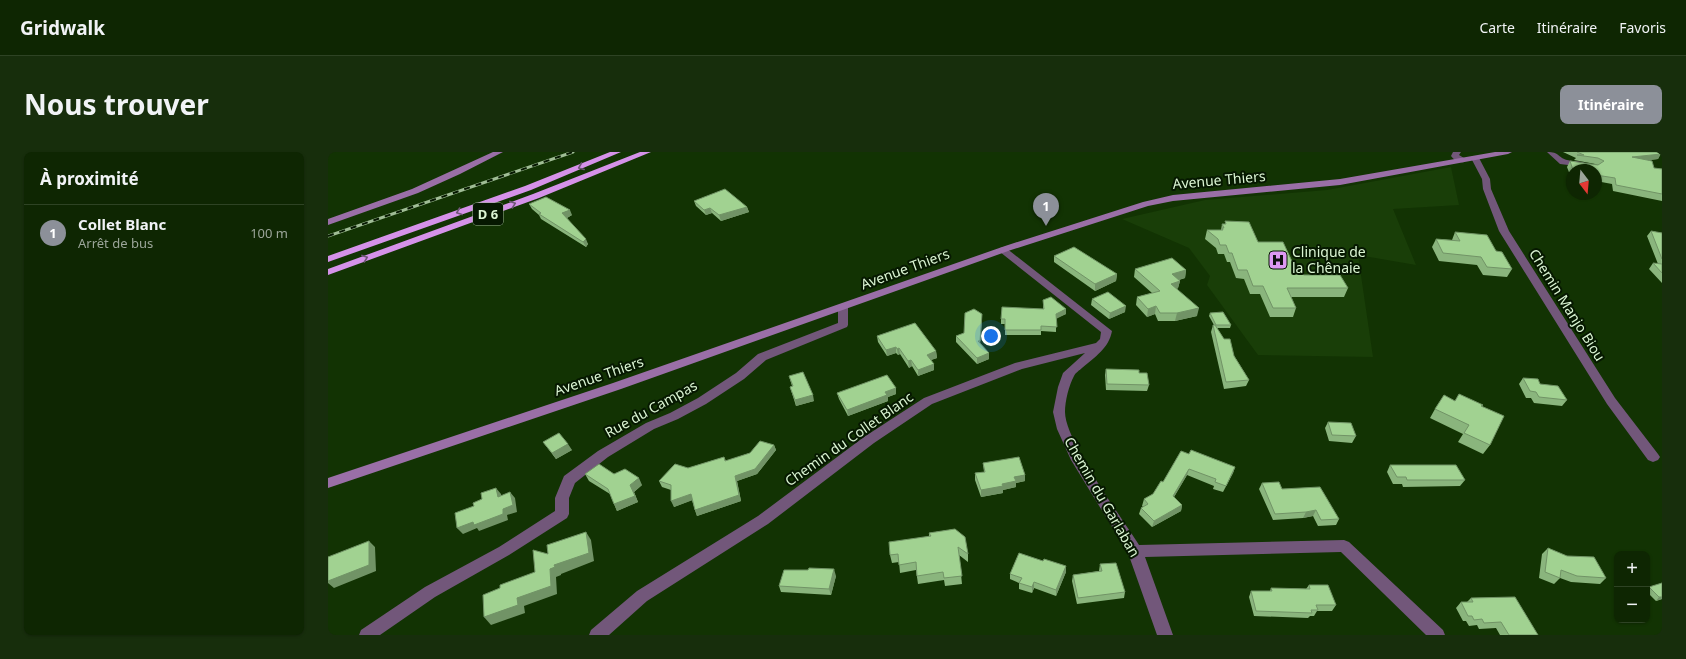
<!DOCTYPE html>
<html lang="fr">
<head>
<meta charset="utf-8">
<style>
	body { margin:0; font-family:"Noto Sans",sans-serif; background:#172e0c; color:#f1f3f6 }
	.controls { position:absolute; right:12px; bottom:12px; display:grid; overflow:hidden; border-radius:8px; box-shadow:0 1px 3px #0004 }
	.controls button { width:36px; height:36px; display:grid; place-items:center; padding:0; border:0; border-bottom:1px solid #2e4324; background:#0e2602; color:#f1f3f6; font:20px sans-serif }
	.compass { position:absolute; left:1238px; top:12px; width:36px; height:36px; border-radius:50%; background:#0e2602; box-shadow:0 1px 3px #0004; rotate:164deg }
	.you { position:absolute; left:663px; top:184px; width:14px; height:14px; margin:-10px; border:3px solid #fff; border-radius:50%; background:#1a73e8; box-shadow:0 0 0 6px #1a73e833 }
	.badge { display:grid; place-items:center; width:26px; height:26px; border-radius:50%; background:#8c9099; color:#fff; font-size:13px; font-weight:700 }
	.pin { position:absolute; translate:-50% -33px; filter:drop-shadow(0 1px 2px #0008) }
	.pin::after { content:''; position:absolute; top:21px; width:14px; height:12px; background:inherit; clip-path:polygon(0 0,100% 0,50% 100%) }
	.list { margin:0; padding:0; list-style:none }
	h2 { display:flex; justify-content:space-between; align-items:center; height:52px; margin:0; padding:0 16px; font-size:17px }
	h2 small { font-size:13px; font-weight:400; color:#9ba599 }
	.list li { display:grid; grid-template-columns:26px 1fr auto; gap:12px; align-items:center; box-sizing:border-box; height:56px; padding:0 16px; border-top:1px solid #2e4324 }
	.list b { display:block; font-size:15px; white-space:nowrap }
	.list p { margin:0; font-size:13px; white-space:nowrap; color:#9ba599 }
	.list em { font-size:13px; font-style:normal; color:#9ba599 }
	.map { position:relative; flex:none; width:1334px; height:483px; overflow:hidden; border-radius:8px }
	header { display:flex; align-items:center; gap:24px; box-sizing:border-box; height:56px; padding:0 20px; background:#0e2602; border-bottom:1px solid #2e4324 }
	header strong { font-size:19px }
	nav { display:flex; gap:22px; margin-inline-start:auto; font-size:14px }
	.intro { display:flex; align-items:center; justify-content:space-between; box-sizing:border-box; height:96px; padding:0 24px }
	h1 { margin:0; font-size:28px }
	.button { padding:10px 18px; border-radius:8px; background:#8c9099; color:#fff; font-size:14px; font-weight:700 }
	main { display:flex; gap:24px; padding:0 24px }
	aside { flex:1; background:#0e2602; border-radius:8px; box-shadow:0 1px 3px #0004 }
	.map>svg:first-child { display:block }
</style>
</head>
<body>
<header>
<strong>Gridwalk</strong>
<nav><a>Carte</a><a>Itinéraire</a><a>Favoris</a></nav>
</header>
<div class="intro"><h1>Nous trouver</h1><a class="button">Itinéraire</a></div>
<main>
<aside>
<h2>À proximité<small></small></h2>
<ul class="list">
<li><span class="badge">1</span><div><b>Collet Blanc</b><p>Arrêt de bus</p></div><em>100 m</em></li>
</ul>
</aside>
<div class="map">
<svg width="1334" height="483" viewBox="0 0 1334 483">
	<rect width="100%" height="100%" fill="#123303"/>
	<path fill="#193e08" d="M1123,15L1131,53L1065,57L1088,113L1030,103L1045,205L930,203L879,133L882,124L861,96L794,67L877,48L999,38Z"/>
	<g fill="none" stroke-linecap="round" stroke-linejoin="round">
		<path fill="#72577a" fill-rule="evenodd" d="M1125,0H1133L1131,3L1136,6V10C1131,11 1126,8 1123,4Z
			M1219,0C1232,0 1229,5 1239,8C1246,10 1255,8 1260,13L1256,15L1232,12Z
			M1144,4H1150L1162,27L1163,37L1181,79L1287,246L1330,302L1332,305L1330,308L1325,310L1320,308L1279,252L1171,79L1155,37L1154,27L1143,6Z
			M675,95L678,96L784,179C781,196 767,205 754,216C752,218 747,221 746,224C741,233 737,249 737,260C737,289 794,366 811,393L1016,388L1021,390L1115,478L1117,483H1098L1013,400L817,405L845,483H829L800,401L743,308L729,277L725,260L730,235L735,221L757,201L694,217L604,252L546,291L440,372L319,449L281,483H261L263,478L309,439L430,364L536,285L596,246L687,211L768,191L772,187L773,180L672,100L670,98L672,96Z
			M515,152L520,155V173L519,175L438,208L416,227L378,252L350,267L326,277L280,305L247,331L241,346V362L239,366L181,403L107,445L52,483H31L33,478L97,435L171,395L227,359V346L236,324L270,299L318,271L342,261L370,246L408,221L430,202L510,171V155Z"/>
		<path fill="#9a6fa7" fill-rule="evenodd" d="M165,0H175L132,22L90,41L0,73V67L84,37Z
			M1167,0H1184L1180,2L1012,33L845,49L820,54L683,98L293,237L0,336V326L285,231L677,94L815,50L845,43L1012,27Z"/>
		<path fill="#d592e9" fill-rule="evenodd" d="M282,0H293L203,38L0,110V104L197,34Z
			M312,0H323L211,46L0,123V117L205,42Z"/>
		<g stroke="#a0bd96" stroke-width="3">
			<path id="rail" d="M0,84L245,0"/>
		</g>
		<use href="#rail" stroke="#061801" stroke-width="2" stroke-dasharray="6" stroke-linecap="butt"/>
	</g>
	<path fill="#8ab57d" d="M1235,0H1333L1330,7L1320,8L1326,16L1334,17V49L1285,39L1284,32L1268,29V18H1244V25L1242,23L1239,15L1242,9L1270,13L1267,12L1246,8L1248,6Z
		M366,49L419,55L421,60L393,69L384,61L378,63L368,54Z
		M201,52L244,63L239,66L260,92L258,95L213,67L211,63L204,57Z
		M897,69L930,90L968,118L976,123L1020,136L1016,145H963L968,156L965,165H942L932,142H922L916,127L908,126L902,110H899L896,102H890L888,96L877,87L879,78H893L894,72H897Z
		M1323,79L1334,81V131L1321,117L1325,111L1330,112L1319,84Z
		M1127,80L1168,99L1184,117L1179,125L1155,123L1149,113L1111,109L1104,95L1108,87L1124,88Z
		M726,104L789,122L788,129L767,139L726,110Z
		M807,117L858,118L857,126L851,128L852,129L850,136L849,137L869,164L847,169H830L827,162L819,165L808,153L809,145L824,141L806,125Z
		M764,147L797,160L781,167L763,153Z
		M715,148L738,162L728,166V180L713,179V183H677V172H673V167L715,157Z
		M882,161L903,173L902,176H889L921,228L918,234L896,237L883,180L885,173H886L881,164Z
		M654,162L652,191L661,201V207L649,212L628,190V184L636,181Z
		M549,184L608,199L609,206L603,208L606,218L590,224L584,214L581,216L572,202L570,203L568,201L559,204L550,190Z
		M778,217L811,221L821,233L819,239L778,238L777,223Z
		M461,224L486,249L468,254L462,235L464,234Z
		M1195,226L1212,232L1239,248L1234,254L1206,251L1203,246H1198L1191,232Z
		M527,235L568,236V242L560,245V249L520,264L511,247L509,241Z
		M1127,249L1154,254L1162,293L1155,302L1130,290L1135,282L1102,266L1107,257Z
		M1000,270L1028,284L1024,291L1001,289L997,276Z
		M215,290L244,298L228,307Z
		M446,293L448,298L429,322L409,329L413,349L369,364L367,358L364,348L346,355L343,338L334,335L331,329L360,316L396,305L398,309Z
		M861,302L907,315L905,321L895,340L885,337L886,334L859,323L846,345L854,353L853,359L824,375L811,362L813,356L815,355L814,354L816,347L825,342L835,330Z
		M655,311L697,329L688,331V335L675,338V341L653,345L647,328V321L656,320Z
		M1062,313L1137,328L1132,334L1075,335L1074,332H1065L1059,320Z
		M257,322H286L314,333L306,340L310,350L289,359L282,342L261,329Z
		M934,331L954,337L1011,367L1008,373L990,374L985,364L975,366L945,368L931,337Z
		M627,377L640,402V410L631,403L634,432L617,434L616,428L590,432L588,418L572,421L571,410L564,411L562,403L601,384V381Z
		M1220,396L1278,426L1272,432L1243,430L1232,426L1226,432L1211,426L1214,402Z
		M772,412L797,440L796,446L749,452L744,429L745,423L771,419Z
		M738,420L728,444L706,436L704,441L691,437V431L682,427V422Z
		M508,424L503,443L453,440L451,434Z
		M981,433L1008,453L1004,459H989L986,464H982L980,466L926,464L921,445L923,439H942L943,436L978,437Z
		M1321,435L1334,447L1328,449L1319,440V437Z
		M1143,446L1210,483H1172L1168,476L1151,477L1149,473L1141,474L1138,469H1135L1128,456L1133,450H1139Z"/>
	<path fill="#719366" d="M1333,2L1330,7L1301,11L1304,5Z
		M419,55L421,60L393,69L391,63Z
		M382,56L384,61L378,63L376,58Z
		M242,58L244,63L237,67L234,61Z
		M258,87L260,92L258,95L255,90Z
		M858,118L857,126L843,130L844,122Z
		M789,122L788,129L767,139V132Z
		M852,129L850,136L841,139L843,132Z
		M798,154L797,160L781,167L782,161Z
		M828,154L827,162L819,165L820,157Z
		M871,156L869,164L847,169L849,161Z
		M738,157V162L728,167V162Z
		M654,162V168L652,195V189Z
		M568,195V201L559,204L558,198Z
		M571,196L572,202L570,203L569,197Z
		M608,199L609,206L600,209L599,203Z
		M661,201V207L649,212V206Z
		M583,208L584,214L581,216L580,209Z
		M606,212V218L590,224V218Z
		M568,236V242L560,245V249L520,264L519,258L557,240Z
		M485,243L486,249L468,254L467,248Z
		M240,292L244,298L228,307L224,301Z
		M446,293L448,298L429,322L409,329L413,349L369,364L367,358L407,324Z
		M907,315L905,321L895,340L898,334Z
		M861,317L859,323L843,350L845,344Z
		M697,323V329L688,331V335L675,338V341L653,345V338L674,332L686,325Z
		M311,326L314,333L306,340L310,350L289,359L286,352L302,333Z
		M168,336L173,342L175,351L170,345Z
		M182,340L187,346L189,360L179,363L180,368L151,379L149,376L135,382L129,376Z
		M363,342L365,348L346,355L343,349Z
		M854,353L853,359L824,375L826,369Z
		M988,358L985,364L975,366L978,360Z
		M258,380L263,388L266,409L233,422V423L228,425L229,442L196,454L197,461L163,473L156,465L189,446L222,417L226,413Z
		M41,389L47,395L48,419L6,436L0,431V429Z
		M738,414V420L728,444V438Z
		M506,417L508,424L503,443L501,437Z
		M706,430V436L704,441V435Z
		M1331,445H1334V447L1328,449Z"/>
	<path fill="#a1d291" stroke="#719366" d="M1249,0H1333V2L1304,5L1324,9L1326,16L1334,17V42L1288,33L1287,26L1268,23V18H1245L1242,9L1270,13L1276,9L1270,6L1249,3H1256Z
		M397,37L419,55L391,63L382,56L376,58L366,49Z
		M218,45L242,58L234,61L258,87L255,90L211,62L213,61L201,52Z
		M897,69L921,70L930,90H955L968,118L976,123H1012L1020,136H959L968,156H945L935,134H925L919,118H910L904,101H901L898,93H892L890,87L879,78H895L894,76H896L894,72H898Z
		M1323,79L1334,81V107Z
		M1127,80L1159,83L1168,99L1174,100L1184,117L1159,115L1153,105L1115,101L1108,87L1132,89Z
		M746,95L789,122L767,132L726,104Z
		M844,106L858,118L844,122L852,129L843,132L871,156L849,161H832L828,154L820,157L809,145L832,139L807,117Z
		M1325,111L1334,112V121Z
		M780,140L798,154L782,161L764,147Z
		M723,145L738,157L728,162L729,175L713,174V178H677V167H673L674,155L716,157L715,148Z
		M646,157L654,162L652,189H650L661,201L649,206L628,184L636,181L637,161Z
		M895,160L903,173H888L882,161Z
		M587,171L608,199L599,203L606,212L590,218L583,208L580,209L571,196L569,197L568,195L558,198L549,184Z
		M885,173H887L896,187H902L906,204L921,228L898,230Z
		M778,217L811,218V221H819L821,233L779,232Z
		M475,220L485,243L467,248L462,235L465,234L461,224Z
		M559,223L568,236L557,240L559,243L519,258L509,241Z
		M1195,226L1210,227L1212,232L1230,234L1239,248L1211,245L1208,240L1202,239Z
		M1131,242L1155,253L1153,254L1176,264L1162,293L1136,281L1141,273L1107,257L1116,243L1127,249Z
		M1000,270L1023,271L1028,284L1004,283Z
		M231,281L240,292L224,301L215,290Z
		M432,289L446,293L427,317L407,324L411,343L367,358L363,342L343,349V333L331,329L347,312L360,316L396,305L397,309L422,301Z
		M863,298L907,315L898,334L887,330L888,327L861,317L845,344L854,353L826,369L813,356L820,352L816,347L825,342L833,329L835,330L853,299L861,302Z
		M691,305L697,323L686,325L688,329L674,332L675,334L653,338L647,321L657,320L655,311Z
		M271,312L286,322L297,317L311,326L302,333L307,344L286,352L280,337L257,322Z
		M1062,313H1128L1137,328H1079L1078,325H1069Z
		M951,330L954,337L992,335L1011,367L993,368L988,358L978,360L947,362L934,331Z
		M168,336L170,345L182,340L185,353L175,357V362L146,373L145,370L129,376L127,361L146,354L145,351L154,347L153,341Z
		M627,377L637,385L640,402L630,395L634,424L616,426L615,420L589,424L588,410L571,413L570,402L562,403L561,390L603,384L601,381Z
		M258,380L261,401L226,413L227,415L222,417L223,434L189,446L190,453L156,465L155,443L172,436V433L207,420L205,398L220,402L219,393Z
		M41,389V413L0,429V405Z
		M1220,396L1239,404L1266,405L1278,426L1249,424L1233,418L1232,426L1217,420Z
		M691,401L715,409L716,407L738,414L728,438L706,430L704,435L691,431L694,426L682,422Z
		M788,411L797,440L750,446L745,423L774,419L772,412Z
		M481,416L506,417L501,437L451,434L456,418H480Z
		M1334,431V445H1331L1321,435Z
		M981,433H1000L1008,453H988L990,458H983L984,461L928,459L923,439H944L943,436L982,437Z
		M1187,445L1210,483H1181L1173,470L1156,471L1154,467L1146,468L1144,464H1140L1133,450H1145L1143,446Z"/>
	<defs><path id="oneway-chevron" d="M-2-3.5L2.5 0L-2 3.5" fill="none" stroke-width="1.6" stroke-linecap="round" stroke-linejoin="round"/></defs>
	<g stroke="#6e5575">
		<use href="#oneway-chevron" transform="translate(253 15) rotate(158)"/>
		<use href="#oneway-chevron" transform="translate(185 52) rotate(-20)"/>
		<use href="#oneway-chevron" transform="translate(131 60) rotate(160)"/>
		<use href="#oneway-chevron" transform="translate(37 106) rotate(-20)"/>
	</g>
	<defs>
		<g id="hospital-square" transform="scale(1)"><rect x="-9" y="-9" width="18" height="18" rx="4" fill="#de98f3" stroke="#061801"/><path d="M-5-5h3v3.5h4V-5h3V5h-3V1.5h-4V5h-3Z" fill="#111"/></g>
	</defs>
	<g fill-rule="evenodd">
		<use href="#hospital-square" x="950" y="108"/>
	</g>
	<g text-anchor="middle" stroke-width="4" stroke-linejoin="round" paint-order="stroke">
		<rect fill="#061801" stroke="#9bb394" stroke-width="1" x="145" y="51" width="30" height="22" rx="3"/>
		<g font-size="13" font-weight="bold" fill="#dbf5d3">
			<text x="160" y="67">D 6</text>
		</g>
		<g font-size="14" fill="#dbf5d3" stroke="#061801">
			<text transform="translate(891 28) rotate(-5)" y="5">Avenue Thiers</text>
			<text transform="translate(577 117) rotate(-20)" y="5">Avenue Thiers</text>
			<text transform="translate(1239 153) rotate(58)" y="5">Chemin Manjo Biou</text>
			<text transform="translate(271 224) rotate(-19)" y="5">Avenue Thiers</text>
			<text transform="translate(323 257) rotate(-29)" y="5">Rue du Campas</text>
			<text transform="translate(521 287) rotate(-35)" y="5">Chemin du Collet Blanc</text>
			<text transform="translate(774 345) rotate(60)" y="5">Chemin du Garlaban</text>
		</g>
		<g font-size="14" fill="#dbf5d3" stroke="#061801" text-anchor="start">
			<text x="964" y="105">Clinique de<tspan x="964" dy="16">la Chênaie</tspan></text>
		</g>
	</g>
</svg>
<div class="controls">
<button>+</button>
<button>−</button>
</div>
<svg class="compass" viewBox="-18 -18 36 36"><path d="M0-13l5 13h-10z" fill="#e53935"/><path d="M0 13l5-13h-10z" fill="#9ba599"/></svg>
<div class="you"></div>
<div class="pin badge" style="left:718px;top:74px">1</div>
</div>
</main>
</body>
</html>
